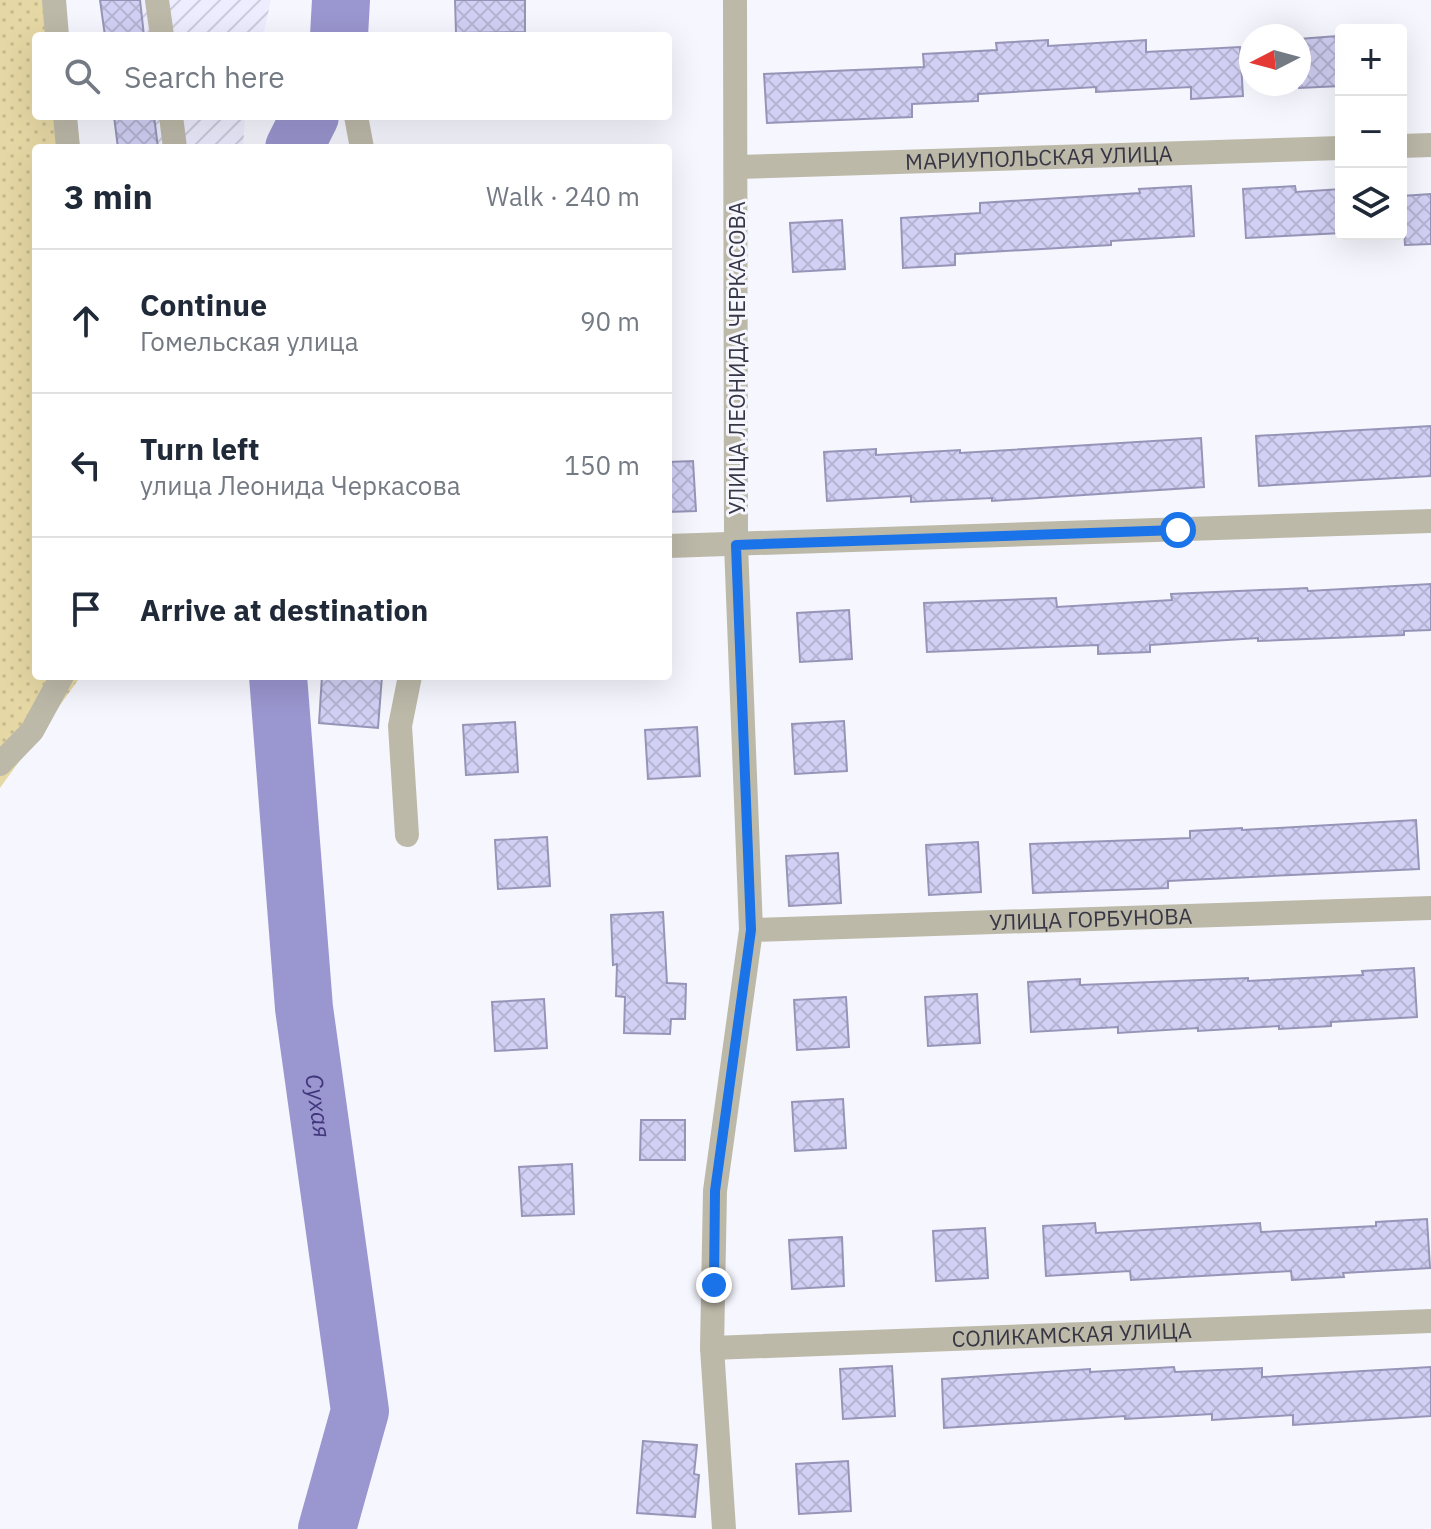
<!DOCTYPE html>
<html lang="en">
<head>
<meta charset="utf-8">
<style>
	body { margin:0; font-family:"IBM Plex Sans",sans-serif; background:#f6f6f7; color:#1f2937 }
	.controls { position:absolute; right:24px; top:24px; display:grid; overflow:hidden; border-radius:8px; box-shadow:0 8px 32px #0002 }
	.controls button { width:72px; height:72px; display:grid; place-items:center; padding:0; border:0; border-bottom:2px solid #e0e1e3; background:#fff; color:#1f2937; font:40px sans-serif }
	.compass { position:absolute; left:1239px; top:24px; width:72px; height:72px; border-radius:50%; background:#fff; box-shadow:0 8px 32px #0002; rotate:264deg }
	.stop { position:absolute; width:24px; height:24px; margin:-18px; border:6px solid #1a73e8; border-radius:50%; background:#fff }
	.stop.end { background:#1a73e8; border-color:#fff; box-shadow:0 2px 8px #0008 }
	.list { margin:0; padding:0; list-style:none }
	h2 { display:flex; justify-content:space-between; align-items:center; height:104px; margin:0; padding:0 32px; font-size:34px }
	h2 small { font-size:26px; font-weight:400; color:#747a83 }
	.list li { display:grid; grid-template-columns:52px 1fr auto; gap:24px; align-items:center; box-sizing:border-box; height:144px; padding:0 32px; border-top:2px solid #e0e1e3 }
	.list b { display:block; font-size:30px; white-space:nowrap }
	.list p { margin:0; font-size:26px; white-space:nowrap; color:#747a83 }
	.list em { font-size:26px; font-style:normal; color:#747a83 }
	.icon { flex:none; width:44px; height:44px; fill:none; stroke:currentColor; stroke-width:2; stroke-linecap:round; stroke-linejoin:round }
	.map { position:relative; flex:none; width:1431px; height:1529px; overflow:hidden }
	.search { position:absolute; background:#fff; box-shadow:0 8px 32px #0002; left:32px; top:32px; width:640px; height:88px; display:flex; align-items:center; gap:20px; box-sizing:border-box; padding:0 28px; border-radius:8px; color:#747a83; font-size:30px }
	.panel { position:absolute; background:#fff; box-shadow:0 8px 32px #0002; left:32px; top:144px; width:640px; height:536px; border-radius:8px }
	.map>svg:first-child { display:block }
</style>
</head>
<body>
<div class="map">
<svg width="1431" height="1529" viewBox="0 0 1431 1529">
	<defs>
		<pattern id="industrial-furrows" width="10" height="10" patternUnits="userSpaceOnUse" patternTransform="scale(2)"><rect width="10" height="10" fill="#eeedff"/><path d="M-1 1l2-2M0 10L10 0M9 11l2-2" fill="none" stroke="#cdccdc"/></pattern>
		<pattern id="garden-dots" width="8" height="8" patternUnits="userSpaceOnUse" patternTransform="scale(2)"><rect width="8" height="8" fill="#e6d8a4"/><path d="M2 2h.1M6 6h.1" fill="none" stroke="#c6ba8f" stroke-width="1.8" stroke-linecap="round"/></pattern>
		<pattern id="building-cross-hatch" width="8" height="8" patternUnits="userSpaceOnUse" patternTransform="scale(2)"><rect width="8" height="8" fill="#d2d1f5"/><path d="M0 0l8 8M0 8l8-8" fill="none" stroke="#b5b4d3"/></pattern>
	</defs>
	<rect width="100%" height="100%" fill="#f6f6fe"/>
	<path fill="url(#industrial-furrows)" d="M100,0H271L263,36H105Z
		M114,116H245L243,148H118Z"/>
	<path fill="url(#garden-dots)" d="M0,0H64L68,36H36V116H76L80,148H36V676H81L0,788Z"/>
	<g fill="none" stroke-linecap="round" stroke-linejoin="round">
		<g stroke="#9a96cf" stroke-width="58">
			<path d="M339,36L341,0"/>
			<path d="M294,148L310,116"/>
			<path id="s1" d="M278,676L304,1008L360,1411L327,1529"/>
		</g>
	</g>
	<path fill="url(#building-cross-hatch)" stroke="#9795b7" stroke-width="2" d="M100,0H140L144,36H105Z
		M455,0H525V32L456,33Z
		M1337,36L1340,86L1299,88V39Z
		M1048,40V46L1146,40V52L1240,47L1243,96L1191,99V87L1096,92V87L978,94V101L912,104V117L767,123L764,74L924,67L923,54L997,50L996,43Z
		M114,116H154L158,148H118Z
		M1191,186L1194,236L1111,241V245L955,254V265L903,268L901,218L980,213V203L1140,193L1139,189Z
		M1295,186L1296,192L1341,189V233L1246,238L1243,189Z
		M1431,194V244L1405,245L1402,196Z
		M842,220L845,269L793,272L790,223Z
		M1431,426V476L1259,486L1256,436Z
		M1201,438L1204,487L992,501V498L911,502V496L827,501L824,452L876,449V455L960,450V453Z
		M693,461L696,511L668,512V462Z
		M1431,584V630L1404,631V635L1258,641V638L1150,645V652L1098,654V645L927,652L924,603L1056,598L1057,607L1172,600L1171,594L1307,588L1308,591Z
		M849,610L852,659L800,662L797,613Z
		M322,676H382L378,728L319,723Z
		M844,721L847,771L795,774L792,724Z
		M515,722L518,772L466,775L463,725Z
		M697,727L700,776L648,779L645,730Z
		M1416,820L1419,869L1168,881V888L1033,893L1030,844L1190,838V831L1242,828V830Z
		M547,837L550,886L498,889L495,840Z
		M978,842L981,892L929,895L926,845Z
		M838,853L841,903L789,906L786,856Z
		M663,912L667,983L686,984L685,1019H671L670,1034L624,1033L625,997L616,996L617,964L613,965L611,915Z
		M1414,968L1417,1017L1331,1022V1026L1279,1029V1026L1198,1031V1028L1118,1033V1027L1031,1032L1028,982L1080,979V985L1248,978V981L1363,975L1362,971Z
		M977,994L980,1043L928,1046L925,997Z
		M846,997L849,1047L797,1050L794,1000Z
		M544,999L547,1048L495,1051L492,1002Z
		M843,1099L846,1148L795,1151L792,1102Z
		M641,1120H685V1160H640Z
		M572,1164L574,1214L522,1216L519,1167Z
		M1427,1219L1430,1268L1343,1273L1344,1277L1292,1280L1291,1271L1131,1280L1130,1271L1046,1276L1043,1226L1095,1223L1096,1233L1260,1223L1261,1232L1376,1226V1222Z
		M985,1228L988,1278L936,1281L933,1231Z
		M842,1237L844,1286L792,1289L789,1240Z
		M892,1366L895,1416L843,1419L840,1369Z
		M1174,1367L1175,1372L1262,1368V1377L1431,1367V1416L1293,1425V1415L1212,1420V1414L1125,1419V1416L944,1428L942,1379L1090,1369V1372Z
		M643,1441L697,1445L694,1474L699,1475L695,1517L637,1513Z
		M848,1461L851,1511L799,1514L796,1464Z"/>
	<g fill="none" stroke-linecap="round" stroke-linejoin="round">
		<g stroke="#bdb9a9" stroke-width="24">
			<path d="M54,0L57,36"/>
			<path d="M157,0L162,36"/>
			<path d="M65,116L68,148"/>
			<path d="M171,116L175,148"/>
			<path d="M356,116L362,148"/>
			<path d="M1401,146L1431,145"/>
			<path id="s2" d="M737,167L1341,148"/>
			<path d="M668,546L1431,521"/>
			<path d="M0,764L32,731L62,676"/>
			<path d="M407,835L400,726L410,676"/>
			<path id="s3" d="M751,930L1431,908"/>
			<path id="s4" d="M712,1348L1431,1321"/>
			<path d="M724,1529L712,1348L715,1191L751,930L736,545L735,0"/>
		</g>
	</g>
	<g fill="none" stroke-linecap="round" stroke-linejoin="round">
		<path stroke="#1a73e8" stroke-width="10" d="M714,1285L715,1191L751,930L736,545L1178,530"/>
	</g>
	<g text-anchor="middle" stroke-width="6" stroke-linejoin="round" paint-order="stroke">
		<g font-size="22" fill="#373645" stroke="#f6f6fe">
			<text dy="8" stroke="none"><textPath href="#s2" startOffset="302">МАРИУПОЛЬСКАЯ УЛИЦА</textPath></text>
			<text transform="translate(737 358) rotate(-90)" y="8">УЛИЦА ЛЕОНИДА ЧЕРКАСОВА</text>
			<text dy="8" stroke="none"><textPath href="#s3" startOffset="340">УЛИЦА ГОРБУНОВА</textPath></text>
			<text dy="8" stroke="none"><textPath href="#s4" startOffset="360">СОЛИКАМСКАЯ УЛИЦА</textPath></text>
		</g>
		<g font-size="24" font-style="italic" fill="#42377c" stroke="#f6f6fe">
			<text dy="8" stroke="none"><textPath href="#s1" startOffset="432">Сухая</textPath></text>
		</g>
	</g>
</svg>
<div class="controls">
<button>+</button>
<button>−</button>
<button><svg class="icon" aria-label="layers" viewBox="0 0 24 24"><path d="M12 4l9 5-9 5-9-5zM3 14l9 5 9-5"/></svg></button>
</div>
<svg class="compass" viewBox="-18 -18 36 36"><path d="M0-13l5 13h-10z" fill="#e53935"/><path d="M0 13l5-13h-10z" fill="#747a83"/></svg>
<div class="stop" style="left:1178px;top:530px"></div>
<div class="stop end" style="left:714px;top:1285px"></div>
<div class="search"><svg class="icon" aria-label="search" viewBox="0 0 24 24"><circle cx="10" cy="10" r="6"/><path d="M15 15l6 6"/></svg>Search here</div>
<section class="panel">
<h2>3 min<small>Walk · 240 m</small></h2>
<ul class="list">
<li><svg class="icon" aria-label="ahead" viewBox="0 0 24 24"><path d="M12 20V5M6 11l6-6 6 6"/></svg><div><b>Continue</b><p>Гомельская улица</p></div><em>90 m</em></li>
<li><svg class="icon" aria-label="left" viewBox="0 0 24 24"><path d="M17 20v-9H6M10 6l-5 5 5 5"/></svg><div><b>Turn left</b><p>улица Леонида Черкасова</p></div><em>150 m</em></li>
<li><svg class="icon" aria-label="arrive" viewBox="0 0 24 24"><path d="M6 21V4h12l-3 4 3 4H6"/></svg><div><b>Arrive at destination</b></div></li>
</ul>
</section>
</div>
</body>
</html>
